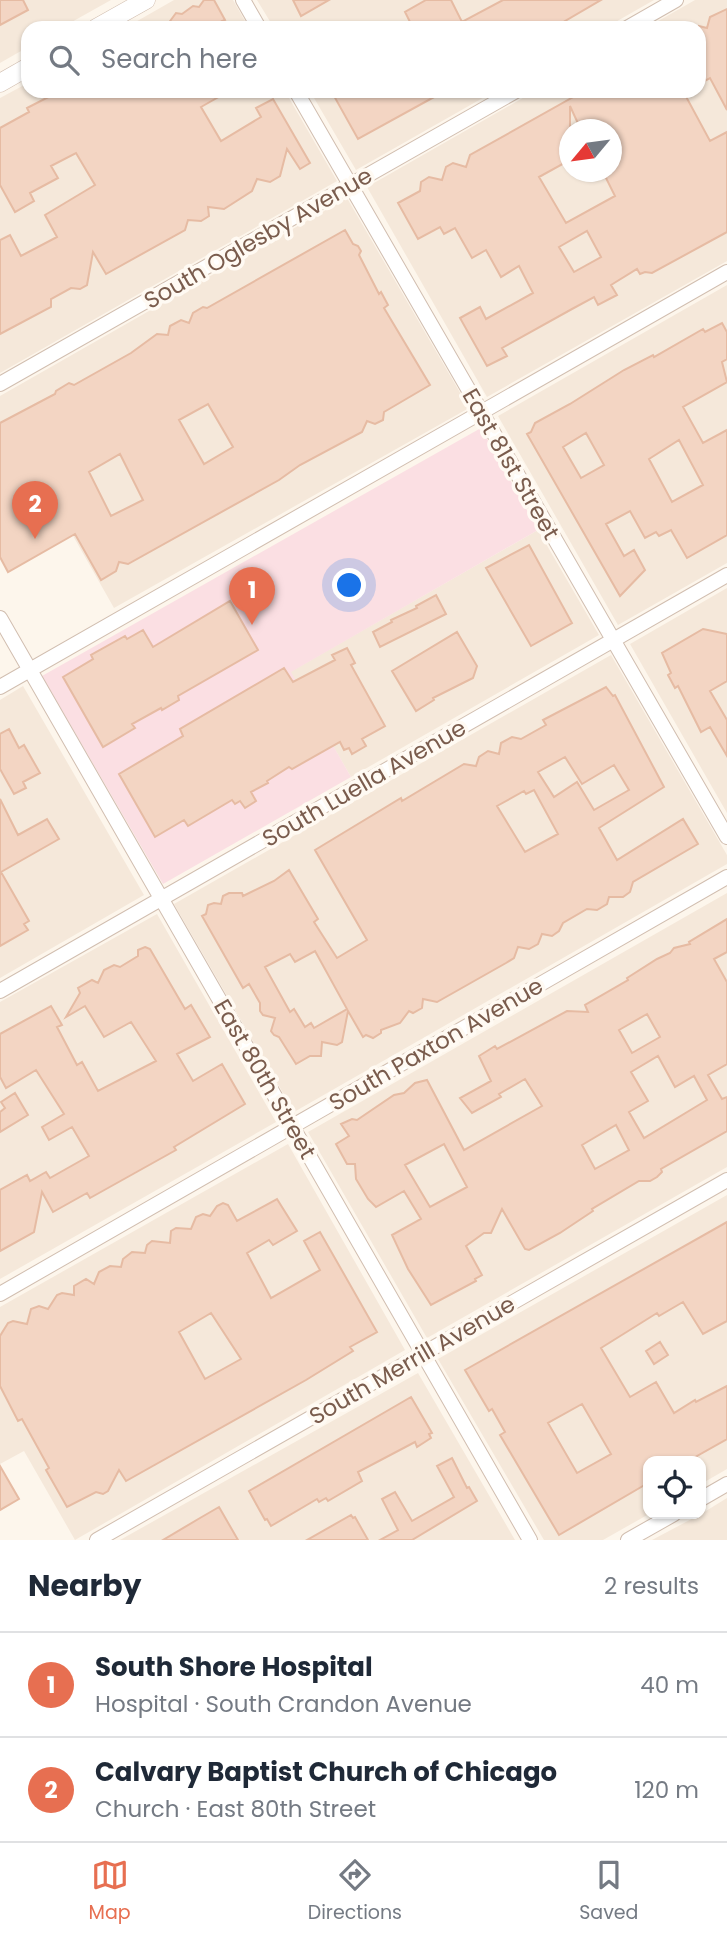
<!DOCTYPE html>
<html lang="en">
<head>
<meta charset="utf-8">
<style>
	body { margin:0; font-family:Poppins,sans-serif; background:#f6f6f7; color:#1f2937 }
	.controls { position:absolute; right:21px; bottom:21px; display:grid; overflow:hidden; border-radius:14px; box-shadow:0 2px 5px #0004 }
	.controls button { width:63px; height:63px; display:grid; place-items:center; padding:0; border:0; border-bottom:2px solid #e0e1e3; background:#fff; color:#1f2937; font:35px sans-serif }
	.compass { position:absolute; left:559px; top:119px; width:63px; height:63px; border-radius:50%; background:#fff; box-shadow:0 2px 5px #0004; rotate:241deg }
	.you { position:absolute; left:350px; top:586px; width:24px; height:24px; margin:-18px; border:5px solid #fff; border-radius:50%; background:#1a73e8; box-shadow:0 0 0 10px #1a73e833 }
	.badge { display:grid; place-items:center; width:46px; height:46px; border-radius:50%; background:#e76f51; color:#fff; font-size:23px; font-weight:700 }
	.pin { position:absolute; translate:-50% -58px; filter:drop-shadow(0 2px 4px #0008) }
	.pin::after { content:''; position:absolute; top:37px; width:24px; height:21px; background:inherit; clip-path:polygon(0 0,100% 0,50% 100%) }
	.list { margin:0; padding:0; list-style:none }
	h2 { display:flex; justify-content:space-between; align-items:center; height:91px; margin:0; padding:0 28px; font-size:30px }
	h2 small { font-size:23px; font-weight:400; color:#747a83 }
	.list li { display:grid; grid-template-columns:46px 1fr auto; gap:21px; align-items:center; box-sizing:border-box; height:105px; padding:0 28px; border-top:2px solid #e0e1e3 }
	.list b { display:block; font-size:26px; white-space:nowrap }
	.list p { margin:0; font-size:23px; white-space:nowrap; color:#747a83 }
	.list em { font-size:23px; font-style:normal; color:#747a83 }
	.icon { flex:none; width:38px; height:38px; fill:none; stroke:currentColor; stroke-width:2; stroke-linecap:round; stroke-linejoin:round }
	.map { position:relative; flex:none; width:727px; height:1540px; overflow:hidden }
	.search { position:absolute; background:#fff; box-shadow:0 2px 5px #0004; left:21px; right:21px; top:21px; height:77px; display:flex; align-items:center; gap:18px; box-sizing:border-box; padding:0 24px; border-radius:21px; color:#747a83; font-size:26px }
	.sheet { height:301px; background:#fff }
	nav { display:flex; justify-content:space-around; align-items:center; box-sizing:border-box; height:98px; border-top:2px solid #e0e1e3; background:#fff; font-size:19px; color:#747a83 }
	nav a { display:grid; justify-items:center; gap:4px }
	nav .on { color:#e76f51 }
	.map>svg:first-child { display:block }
</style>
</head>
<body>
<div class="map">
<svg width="727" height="1540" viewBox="0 0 727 1540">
	<rect width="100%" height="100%" fill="#fdf6ec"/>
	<path fill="#f5e8da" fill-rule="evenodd" d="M0,0H111L61,28H28V47L0,63Z
		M174,0H233L249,28H125Z
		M257,0H654L605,28H274Z
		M695,0H727V261L487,397L367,187L535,91H699V28H646ZM570,130H612V172H570Z
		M28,83V91H285L337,181L0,373V98Z
		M310,91H495L356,170Z
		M347,198L469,408L114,608L55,504L0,534V396Z
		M727,285V563L618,625L498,416Z
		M538,530L599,635L351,777L290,672Z
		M727,588V813L630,644Z
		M611,655L727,855V864L294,1112L174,904Z
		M23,686L144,895L0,978V700Z
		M727,893V1167L427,1338L308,1132Z
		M157,914L276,1122L0,1279V1002Z
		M288,1144L405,1350L75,1540L24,1451L0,1464V1307Z
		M727,1195V1469L701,1484V1461H648L649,1514L603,1540H544L438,1359Z
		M418,1373L515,1540H120Z
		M727,1498V1540H652L701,1514Z"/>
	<path fill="#fbdfe3" d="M481,428L538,530L291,672L351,777L163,884L42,676Z"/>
	<path fill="#f3d5c3" stroke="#e6bba3" stroke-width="2" fill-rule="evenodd" d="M0,0H23L28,10L0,25Z
		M204,0H214L225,20L222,21L226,28H165L176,13L182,14L193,6L199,7Z
		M293,0H329L301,16Z
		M426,0H451L462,22L503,0H601L553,28H413L405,12Z
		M727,9V110L710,78L699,84V26L707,28L710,17Z
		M60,91H229L201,107L221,141L261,117L256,108L273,99L310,163L300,169L287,149L280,176L270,182L257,179L252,191L224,209L208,207L209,216L201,221L188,220L185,230L106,274L93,252L87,285L80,289L71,288L51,299V307L0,334V240L10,235L21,256L57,237L45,215L95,185L76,153L51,166L58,178L30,193L34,201L15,212L0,185V128L29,112L27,108Z
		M343,91H445L358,139L334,96Z
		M584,91H683L710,141L727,132V232L652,273L645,272L640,274L637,269L611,285L617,295L598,305L594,297L572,309L502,348L507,356L487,366L460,318L480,307L486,319L533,293L519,266L501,277L486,250L472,258L455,228L444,234L440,227L418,239L398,203L420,191L421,182L429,177L442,180L446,167L453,163L466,167L470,155ZM570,106L581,130H612V172H603L615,196L566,223L539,177L570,160ZM587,231L601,257L574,272L559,247Z
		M345,230L353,244L358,246L361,251L359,255L379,294L381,292L388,305L384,308L430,385L384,412L383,420L375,424L367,421L362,432L300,465L279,480L128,564L119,562L116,571L101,580L75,534L8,572L0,557V423L55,394L56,391L69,383L74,385L131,353L157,334L168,335L170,326L181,320L189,323L193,313L203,307L207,308ZM208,404L233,447L204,464L179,420ZM120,454L143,500L111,516L89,472Z
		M722,323L727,332V359L722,362L727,382L683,407L703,443L727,430V535L687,558L671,530L659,536L656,532L645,538L630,511L606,524L624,556L634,550L645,570L620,596L527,434L531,432L535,423L570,404L624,370L653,355L654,357L703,329L705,332ZM586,433L604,465L581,478L563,447ZM679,440L703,485L672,502L649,459Z
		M529,545L572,623L531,646L486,568Z
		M436,595L446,614L380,647L373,632L392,622L391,620L417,608L416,606Z
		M230,601L258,650L178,696L179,700L162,710L161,708L132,724L135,728L103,747L63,677L93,659L91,655L125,636L127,639L143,630L153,647Z
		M703,629L727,634V681L710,691L727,720V756L710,727L701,732L678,686L675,688L668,675L671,673L662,653Z
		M457,632L477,666L473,678L433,698L434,700L416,711L392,671Z
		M347,648L355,663L351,665L385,726L362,739L366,746L352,754L349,748L344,750L340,742L292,769L289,767L267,781L268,783L251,792L256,801L245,808L240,801L235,804L232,800L188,826L184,820L155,837L119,774L183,736L180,729L284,668L293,682L335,660L332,655Z
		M606,687L613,696L615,695L664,787L599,828L617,860L683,819L698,844L633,882L630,892L623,897H609L607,904L597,910L587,909L563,923L559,931L552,936L542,934L538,944L529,949L518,947L514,958L506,963L437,1002L423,999L422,1008L413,1013L409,1011L400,1023L381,1030V1033L373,1038L366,1035L363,1037L348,1011L342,1042L337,1045L322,1042L321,1056H310L296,1064L279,1037L274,1035L271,1031L275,1018L263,1015L260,1011V1003L249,984L243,988L202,916L206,914L208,905L214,903L221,904L223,896L229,893H242L243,896L274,881L289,870L318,919L314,922L337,958L367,940L315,850L401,798L402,801L464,764L476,766L479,757L488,751L499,754L501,743L512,737L521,739L546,725L543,720ZM565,757L582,784L614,765L629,790L594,810L577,782L554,797L538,772ZM534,790L558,834L525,852L497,806L524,791L526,794ZM315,951L347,1009L314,1028L311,1023L305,1027L294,1009L290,1012L265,967L290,954L295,962Z
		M9,729L19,748L24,745L40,773L23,782L26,788L14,794L0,769V734Z
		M0,799L18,835L47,819L59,839L1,872L29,921L24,924L28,930L0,946Z
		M727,919V952L714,959L727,982V1064L708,1075L722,1099L727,1097V1131L661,1169L662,1172L657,1177L650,1181H639L592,1209L593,1211L560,1233L529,1250L525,1249L502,1209L491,1233H484L466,1246L482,1275L475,1279L476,1281L431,1305L408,1269L392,1235L421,1219L404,1191L376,1207L368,1199L356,1179L355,1164H347L336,1144L349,1136L341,1124L352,1119L357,1120L394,1095L404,1093L415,1083L427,1080L464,1150L542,1106L525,1079L499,1094L501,1097L472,1113L460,1098L491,1081L479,1056L495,1046L497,1049L567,1011L588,1012L585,1005L628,980L627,978L657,959L670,953L674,948L690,944L689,942ZM647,1014L660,1037L632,1053L619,1030ZM658,1056L675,1087L694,1076L707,1100L644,1138L629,1112L648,1101L631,1072ZM616,1125L629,1150L595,1169L582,1145ZM444,1144L467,1187L430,1207L405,1165Z
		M145,947L150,949L185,1009L191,1005L210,1037L177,1054L193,1081L222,1064L245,1104L174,1147L176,1150L90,1198L87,1193L53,1212L42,1192L34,1232L0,1251V1190L27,1175L30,1181L46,1172L50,1178L89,1156L72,1127L49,1140L42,1127L64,1114L36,1070L6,1088L0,1077V1034L51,1006L62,1025L57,1027L77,1065L82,1062L98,1091L156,1061L131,1022L104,1037L85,1006L66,1017L80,993L78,988L92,980L98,983L104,970L114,965L120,967L138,956V950Z
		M15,1093L28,1115L0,1132V1112L5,1108L1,1102Z
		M277,1199L297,1231L273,1245L269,1240L247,1253L271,1298L320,1270L304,1241L320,1232L377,1332L350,1347L353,1351L306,1380L126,1481L119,1470L108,1491L103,1494L96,1492L67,1507L46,1470L49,1468L22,1419L18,1421L0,1386V1336L8,1323L13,1321L27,1324L31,1309L39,1306L48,1309L57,1295L62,1293L74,1295V1286L86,1279L94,1284L99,1272L110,1266L121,1267L123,1259L132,1252L145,1253L147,1245L152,1241L170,1243L171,1231L176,1228L191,1229L196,1217L203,1214L210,1216L217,1206L223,1203L228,1205L237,1221ZM211,1313L241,1359L205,1379L179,1332Z
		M727,1222V1321L703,1334L683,1302L659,1316L657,1313L601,1348L630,1397L656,1382L674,1413L695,1400L696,1402L727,1386V1439L688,1461H648V1483L559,1535L500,1435L505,1432L492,1409L489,1411L465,1370ZM582,1404L611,1454L577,1473L548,1423Z
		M660,1342L668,1355L654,1364L646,1351Z
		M411,1397L432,1433L429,1434L431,1438L417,1447L415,1442L358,1472L362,1481L328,1501L326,1498L319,1502L317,1499L271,1526L267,1519L265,1520L249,1491Z
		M452,1458L467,1488L469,1487L477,1501L412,1540H380L398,1530L382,1499L395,1492L412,1521L454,1497L437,1466Z
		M0,1466L19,1499L0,1510Z
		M219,1507L238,1540H163L200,1518Z
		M351,1515L353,1518L355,1517L368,1540H307Z"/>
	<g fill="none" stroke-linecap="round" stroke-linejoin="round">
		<g stroke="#d1beb0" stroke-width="16">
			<path id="minor" d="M243,0L259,28
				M627,28L676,0
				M296,91L727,837
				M0,384L516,91
				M0,618L530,1540
				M0,687L727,272
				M0,991L727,575
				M0,1294L727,877
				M701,1499L727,1484
				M97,1540L727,1180
				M628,1540L674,1514"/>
		</g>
		<g stroke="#d1beb0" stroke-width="19">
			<path id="tertiary" d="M96,28L146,0
				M0,83L28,67"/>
		</g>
		<use href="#minor" stroke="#fff" stroke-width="14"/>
		<use href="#tertiary" stroke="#fff" stroke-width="18"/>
	</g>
	<g text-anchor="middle" stroke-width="7" stroke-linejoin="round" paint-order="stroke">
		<g font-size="23" fill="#7a5c4d" stroke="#fffaf3">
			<text transform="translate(258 238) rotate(-30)" y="8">South Oglesby Avenue</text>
			<text transform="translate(511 464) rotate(60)" y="8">East 81st Street</text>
			<text transform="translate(364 783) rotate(-30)" y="8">South Luella Avenue</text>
			<text transform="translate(436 1044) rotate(-30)" y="8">South Paxton Avenue</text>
			<text transform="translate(265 1079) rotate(60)" y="8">East 80th Street</text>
			<text transform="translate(412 1360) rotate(-30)" y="8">South Merrill Avenue</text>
		</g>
	</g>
</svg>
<div class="controls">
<button><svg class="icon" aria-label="locate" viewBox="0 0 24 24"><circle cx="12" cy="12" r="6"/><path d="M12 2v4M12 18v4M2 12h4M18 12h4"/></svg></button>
</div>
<svg class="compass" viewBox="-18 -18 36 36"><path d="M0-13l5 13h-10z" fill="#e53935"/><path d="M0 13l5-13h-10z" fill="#747a83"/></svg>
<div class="you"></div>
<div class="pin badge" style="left:252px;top:625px">1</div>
<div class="pin badge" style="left:35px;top:539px">2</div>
<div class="search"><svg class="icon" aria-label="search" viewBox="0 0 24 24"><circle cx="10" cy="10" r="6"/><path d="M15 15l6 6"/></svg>Search here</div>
</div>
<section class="sheet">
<h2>Nearby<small>2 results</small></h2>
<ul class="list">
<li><span class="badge">1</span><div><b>South Shore Hospital</b><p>Hospital · South Crandon Avenue</p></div><em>40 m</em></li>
<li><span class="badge">2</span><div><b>Calvary Baptist Church of Chicago</b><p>Church · East 80th Street</p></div><em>120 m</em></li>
</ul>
</section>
<nav>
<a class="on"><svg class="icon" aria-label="map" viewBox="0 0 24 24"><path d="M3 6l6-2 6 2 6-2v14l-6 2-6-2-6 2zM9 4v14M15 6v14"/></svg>Map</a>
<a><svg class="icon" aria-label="directions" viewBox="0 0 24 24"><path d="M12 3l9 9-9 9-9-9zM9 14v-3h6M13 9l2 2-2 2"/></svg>Directions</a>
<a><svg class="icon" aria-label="saved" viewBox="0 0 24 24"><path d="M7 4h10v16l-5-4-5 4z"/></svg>Saved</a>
</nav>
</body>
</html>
